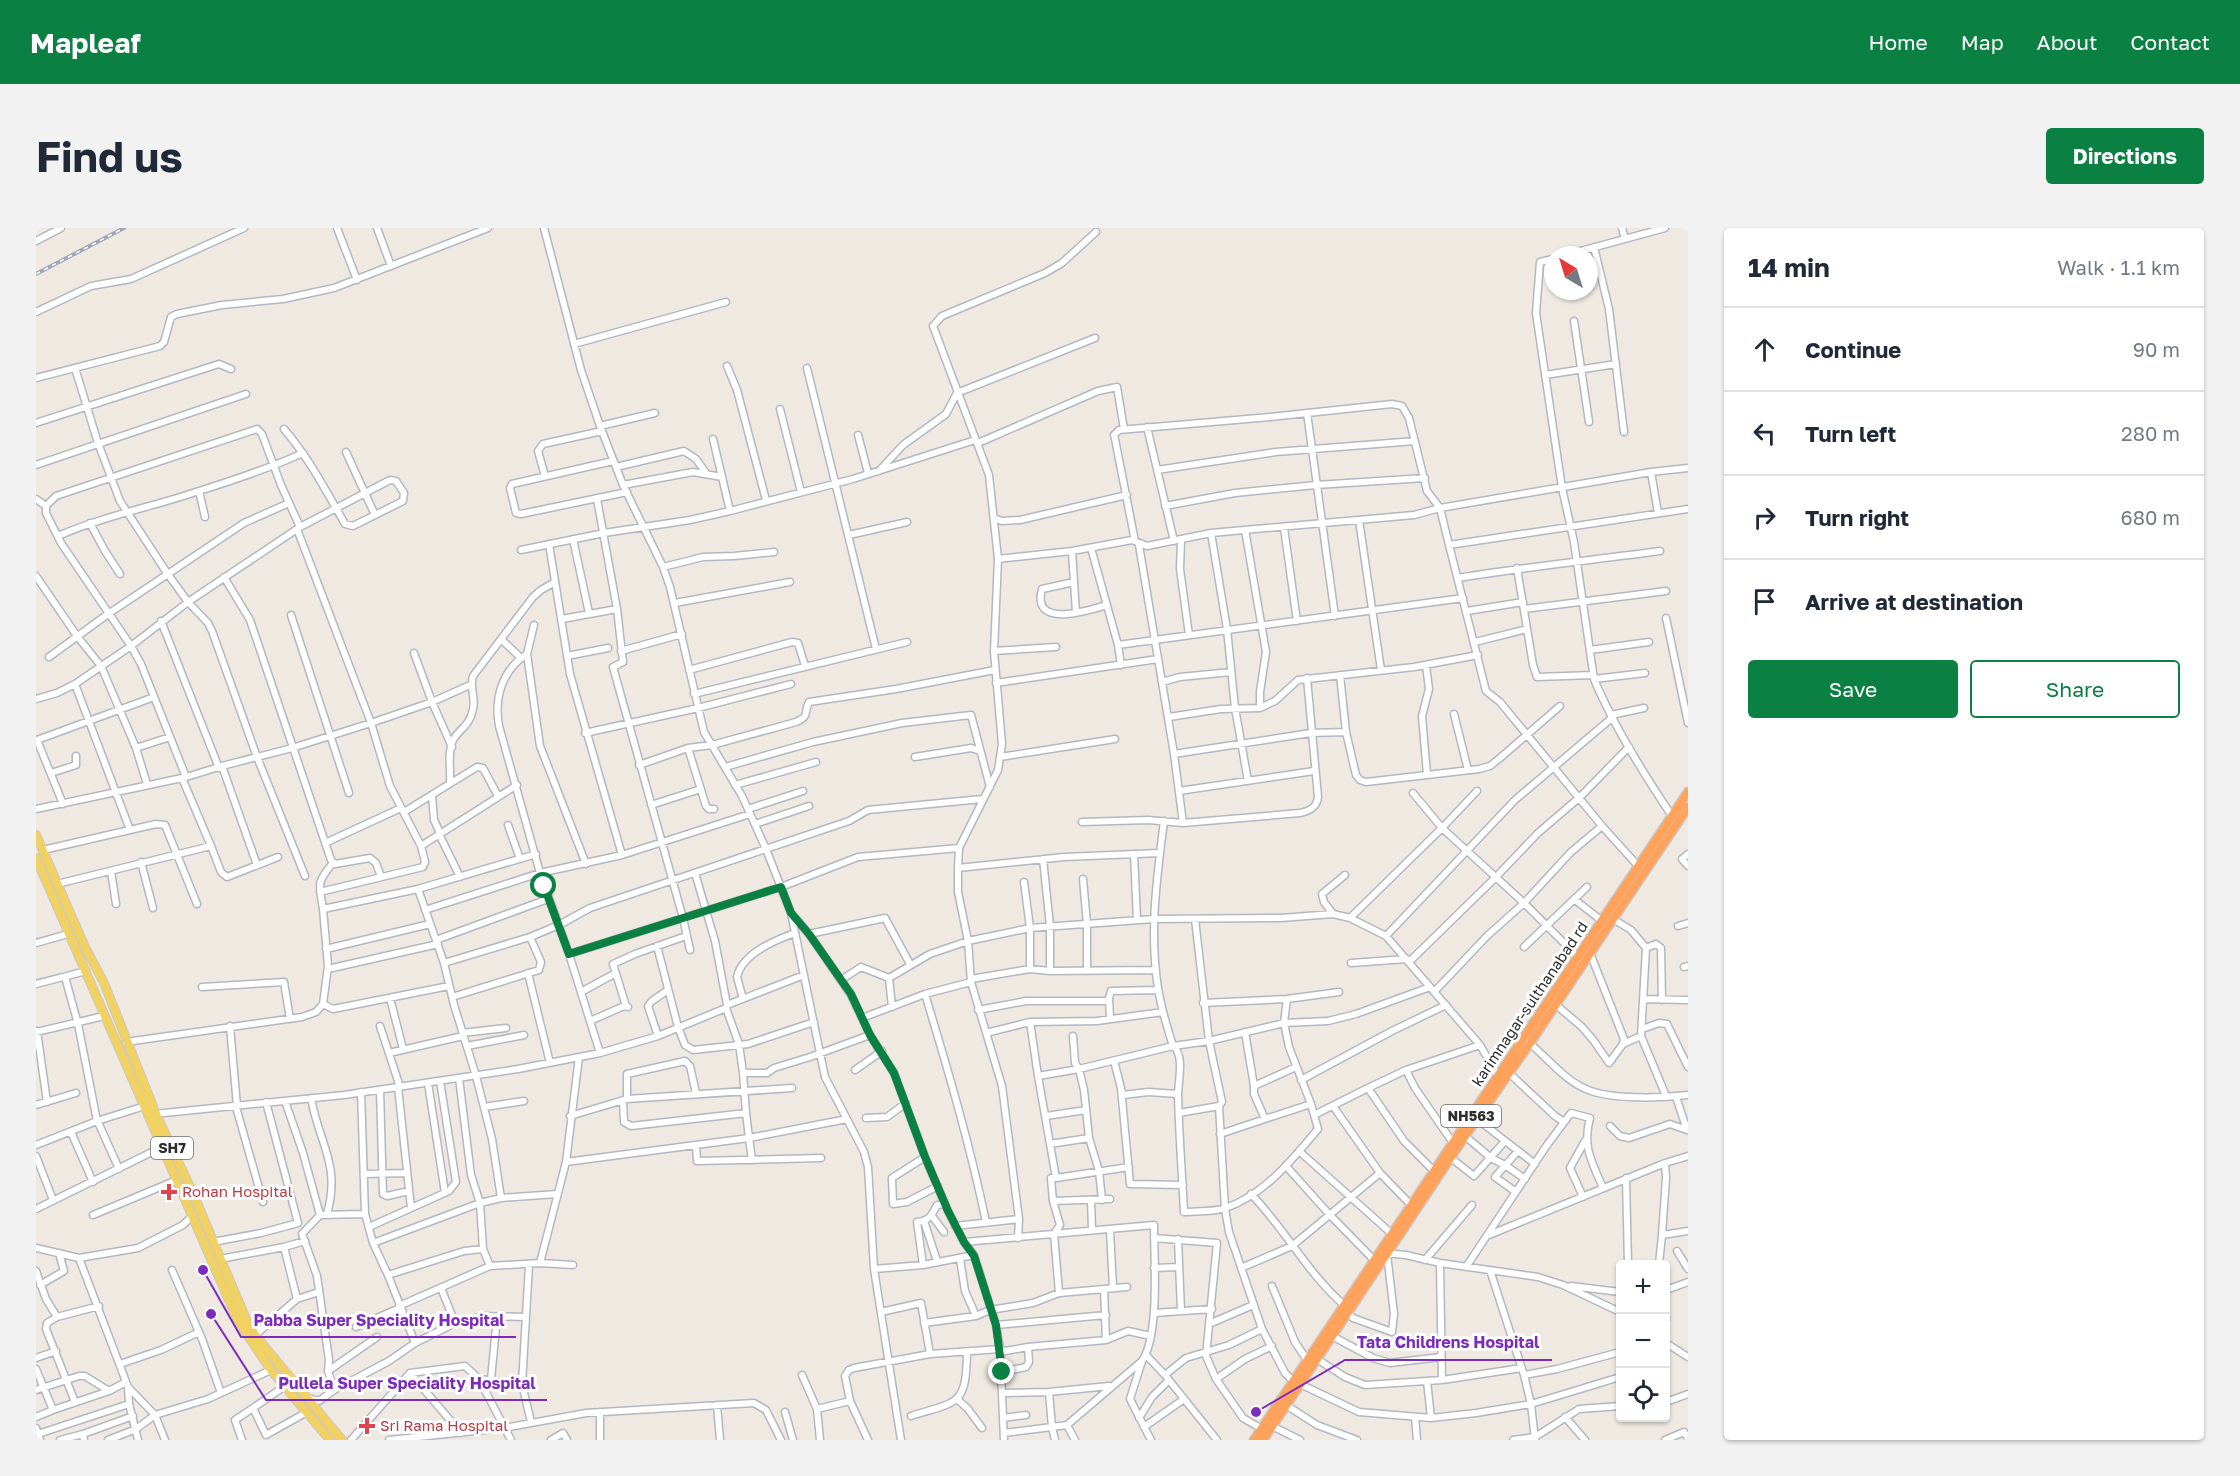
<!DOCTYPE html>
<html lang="en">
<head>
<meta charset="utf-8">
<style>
	body { margin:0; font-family:"Golos Text",sans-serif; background:#f2f2f3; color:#1f2937 }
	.controls { position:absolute; right:18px; bottom:18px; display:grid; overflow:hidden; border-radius:6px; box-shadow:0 2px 4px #0004 }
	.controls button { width:54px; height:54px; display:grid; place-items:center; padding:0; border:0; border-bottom:2px solid #e0e1e3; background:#fff; color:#1f2937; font:30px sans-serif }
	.compass { position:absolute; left:1508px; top:18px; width:54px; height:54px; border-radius:50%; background:#fff; box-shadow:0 2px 4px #0004; rotate:322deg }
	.stop { position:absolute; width:18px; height:18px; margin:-14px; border:4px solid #0b8043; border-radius:50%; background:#fff }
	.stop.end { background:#0b8043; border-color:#fff; box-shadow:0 2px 6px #0008 }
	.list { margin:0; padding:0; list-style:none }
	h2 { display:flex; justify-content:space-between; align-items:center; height:78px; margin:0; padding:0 24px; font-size:26px }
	h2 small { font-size:20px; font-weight:400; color:#747a83 }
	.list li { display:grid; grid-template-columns:39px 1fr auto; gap:18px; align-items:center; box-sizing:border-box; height:84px; padding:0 24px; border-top:2px solid #e0e1e3 }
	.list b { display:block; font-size:22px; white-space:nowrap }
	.list em { font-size:20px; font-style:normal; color:#747a83 }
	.actions { display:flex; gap:12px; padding:18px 24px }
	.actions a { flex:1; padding:14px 0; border:2px solid #0b8043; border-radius:6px; text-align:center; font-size:21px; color:#0b8043 }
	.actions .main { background:#0b8043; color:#fff }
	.icon { flex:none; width:33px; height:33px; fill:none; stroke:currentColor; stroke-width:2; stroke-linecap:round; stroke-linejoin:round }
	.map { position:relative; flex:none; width:1652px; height:1212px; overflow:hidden; border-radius:6px }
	header { display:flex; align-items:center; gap:36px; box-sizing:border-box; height:84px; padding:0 30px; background:#0b8043; color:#fff }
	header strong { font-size:28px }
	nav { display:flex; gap:33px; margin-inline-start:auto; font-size:21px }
	.intro { display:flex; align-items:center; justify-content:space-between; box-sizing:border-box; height:144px; padding:0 36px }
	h1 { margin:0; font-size:42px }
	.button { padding:15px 27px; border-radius:6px; background:#0b8043; color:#fff; font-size:21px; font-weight:700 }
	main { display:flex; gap:36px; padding:0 36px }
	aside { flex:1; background:#fff; border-radius:6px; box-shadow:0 2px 4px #0004 }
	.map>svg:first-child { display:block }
</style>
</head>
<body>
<header>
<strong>Mapleaf</strong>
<nav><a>Home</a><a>Map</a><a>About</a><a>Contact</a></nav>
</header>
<div class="intro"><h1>Find us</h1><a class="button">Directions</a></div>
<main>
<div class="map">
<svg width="1652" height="1212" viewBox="0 0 1652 1212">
	<rect width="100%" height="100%" fill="#efe9e1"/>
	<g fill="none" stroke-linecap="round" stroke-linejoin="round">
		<g stroke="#b4b7c1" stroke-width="9">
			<path id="minor" d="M301,0L321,52
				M341,0L355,38
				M508,0L545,142L564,198L587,257L627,339L634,359L668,504L706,568L730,621L755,685L789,849L828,924L832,939L838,1041L865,1212
				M1586,0L1589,11
				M1060,4L1026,35L1009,45L906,88L897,98L953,247L962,331L958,423L966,516L962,542L923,620L922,640L1028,629L1124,625
				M0,13L25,0
				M1558,19L1573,81L1588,204
				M1530,27L1629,0
				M1517,31L1504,34L1500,85L1526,260L1538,314L1558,451C1578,499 1607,545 1636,588
				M0,84L55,58L95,51L208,0
				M1538,93L1553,194
				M538,116L690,74
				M691,138L701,162L730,272
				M39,140L62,215L84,273L131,345L152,374L172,395L176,403L221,529L269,648
				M771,140L840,421
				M1509,147L1580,136
				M0,150L124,118L128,114L135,89L141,86L186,77L247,71L298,60L452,0
				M744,181L765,264
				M1271,185L1299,388
				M0,195L183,136L195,141
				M564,198L619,185
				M1111,199L1138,313
				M248,201C273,230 290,263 309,296L317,298L367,273L368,265L360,253L354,252L264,299
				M822,207L832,245
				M677,211L694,283
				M942,215L1062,163L1081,159L1088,201
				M310,224L339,287
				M577,233L476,256L474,260L480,285L485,286L591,264
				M0,237L210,166
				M580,239L648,223L660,231L670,245
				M1121,242L1240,224L1379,213
				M843,243L867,217L910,186L921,165L1059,110
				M1615,244L1622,285
				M509,248L502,223L507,216L566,203
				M587,257L657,244L686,249
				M163,263L169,289
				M0,271L10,278
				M561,271L581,381L587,434L577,439L647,690L654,722
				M1129,278L1199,265L1280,257L1389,250
				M958,290L966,293L984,292L1091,267
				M1323,292L1345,442
				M54,295L69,323L84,346
				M1248,300L1261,393
				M261,301L335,495L354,558L385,618L389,634L387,639L284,664
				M1209,302L1230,424L1224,464V480
				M1175,305L1378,287L1404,280L1615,244L1652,240
				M813,307L871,294
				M22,308C68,288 116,279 163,263C198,252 234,240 267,225
				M537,311L553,385
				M1145,312L1144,341L1153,407
				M1099,313L1079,211L1078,207L1083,202L1234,189L1356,176L1366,178L1373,190L1391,263L1404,280L1413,317L1652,281
				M513,316L534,446L586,627
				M1103,317L1138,526L1275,505L1310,504L1320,547L1324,552L1330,554L1443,541L1454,538L1464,530L1524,478
				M1413,317L1450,463L1464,474L1566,598L1603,639
				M1055,320L1082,417L1085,437
				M485,322L568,305L654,292L694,283L817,251L939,212
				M1036,323L1040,385
				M962,331L1036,323L1096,312L1111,318L1175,305L1191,401L1199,480L1212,553
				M627,339L667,329L698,328L738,324
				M1481,340L1497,437L1501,449L1557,447
				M0,348L41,408L65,438L100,520L111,556
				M188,349L214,392L295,632L299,636L334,630L340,635L345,649
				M1422,350C1489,339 1557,332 1624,323
				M1038,354L1006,361C995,402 1053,382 1071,377
				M639,375L754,354
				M1488,381L1630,363
				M1431,383L1487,374
				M255,387L313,565
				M1630,390L1652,495
				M526,391L581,381
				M125,393L183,540
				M498,397L491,426L504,518L550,636
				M465,411L485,430
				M1439,414L1491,401
				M1082,417L1427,370
				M1554,422L1613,414
				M585,423L646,406
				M958,423L1020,419
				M378,425L396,474L416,519
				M491,426C466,442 458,470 463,498L504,645L533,726L564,825
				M531,428L572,420
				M13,429L72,386L208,295L253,275
				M1390,437L1393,461L1386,488L1391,546
				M653,442L756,414L762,415L769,438
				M1304,447L1310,504
				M1558,451L1609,445
				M1126,454L1144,449L1195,444
				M960,455L1122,431
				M658,466L871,414
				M0,471L21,465L39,456
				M1418,486L1432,542
				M1575,487L1608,480
				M1133,489L1185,481L1224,480L1239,473L1262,452L1378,439L1442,427
				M549,505L662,480L755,456
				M100,520L134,509
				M652,520L670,578L673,581H678
				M1138,526L1147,595
				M879,529L935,520L944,523
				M964,529L1079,511
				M603,537L652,520L676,517L760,494C775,487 767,485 773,474L860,461L959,442
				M186,538L221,637
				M689,539L777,514L866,495L935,487L954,559
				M15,545L40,537V528
				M147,550L186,538L256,520L335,495L396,474L434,457
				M414,554C415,541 411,525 417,512C424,500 434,498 437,481C440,469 433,459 437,448L497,369L505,362L519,354
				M699,557L780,534
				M1143,563L1278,543
				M1377,565L1406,600L1488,675L1543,730
				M396,568L398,592L404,605
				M27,576L1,512L118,469
				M615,577L665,561
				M0,581L146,550L175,618L21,656
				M712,581L767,563
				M368,584L441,539L447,540L462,568
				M1128,593C1121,648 1113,704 1122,760C1125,780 1131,799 1137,818C1149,827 1142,854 1142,867C1143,906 1146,945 1148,984C1161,983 1178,984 1190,980C1229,966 1256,932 1282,901L1275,876L1253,819L1248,795L1251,771
				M1046,594L1112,592L1147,595L1264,585C1274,583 1281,579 1282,569L1271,450
				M719,596L773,578
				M472,597L484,631
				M94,602L39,456L95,418L152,374L264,299L245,257L226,206L221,201L20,268L10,278V285L25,315L95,418L105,436L150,549
				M403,606L424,649
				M289,615L365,580
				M175,618L185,644L191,649L242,629
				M385,618L481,557
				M7,622L120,596L129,597L161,676
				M1098,626L1101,692
				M1652,626L1646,631L1652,638
				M1007,631L1014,698V743
				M105,634L117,680
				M922,640V664L932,713L935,754
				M75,643L80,676
				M659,645L679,713L691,777
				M1047,651L1051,696V743
				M1538,671L1566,693
				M287,681C283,656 280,655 297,635
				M389,682L504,645L586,627L714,586
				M756,686L773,706L815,767L834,807L858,845L889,929L912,983L928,1014L938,1027L960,1097L964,1121L968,1212
				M1297,686L1288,674L1286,666L1309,647
				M1314,690L1406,600L1441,563
				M1159,691L1173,813L1186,874L1183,878L1189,981L1193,1004L1226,1101L1249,1145L1257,1153
				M1577,691L1595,702L1610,720L1605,808L1630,868
				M1642,698L1652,695
				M773,706L849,690L874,736
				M1350,708L1479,572L1577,489
				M400,712L512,671
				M0,715L32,706
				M621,718L642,799L649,817L657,822L712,816L778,794
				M1488,719L1551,659
				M1610,720L1620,716L1625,720L1626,772
				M290,721L394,696
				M533,726L745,659L822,629L923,620
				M1373,734L1459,650L1502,605L1544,569L1593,519
				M408,735L494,709L523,697L554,680L813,593L832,582L946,571
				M1315,735L1371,731
				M1648,739L1652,738
				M292,741L402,716
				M994,741L1014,743L1120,742
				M492,745L514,835
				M29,749L42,796L61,893
				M853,750L856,779
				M935,751L994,741V700L988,654
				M805,752L825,739L853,750L894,726L932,713L994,700L1118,691L1245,690L1297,686L1314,690L1350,708L1444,817L1462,848
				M0,756L50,743
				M166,759L248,754L254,791
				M545,764L578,746
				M1398,764L1451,708L1488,675L1535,624L1566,598
				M889,766C912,842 934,917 950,994
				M416,769L503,742L505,734L494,709
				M354,770L367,821
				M707,771L701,749C706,726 739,712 759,705
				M1607,771L1652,772
				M1167,775L1251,771L1303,764
				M287,776L292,738L287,681L382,661
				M1519,776L1546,799L1558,813L1573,835L1587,816L1588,811L1554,725
				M590,778L577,736L599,726L650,708
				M690,780L703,816L707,845H731L738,840L774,829L834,807
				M942,782L990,773H1073
				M826,790L889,766L935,754L966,858L983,991L982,1010
				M1074,791L1073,770L1075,763L1122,762
				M554,793L588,778L592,779
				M994,794L1002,848
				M194,798L201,878
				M344,798L364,859
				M1606,801L1623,795L1631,796L1652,839
				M1,803L11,874
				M0,804L68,788
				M1209,804L1218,858
				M426,805L470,800
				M950,805L994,794L1061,793L1127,784
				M622,808L612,778L616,773L632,762
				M1037,808L1039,835L1043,841L1048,862L1053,910L1063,943L1066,972
				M90,814L266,789L280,784L287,776L297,781L413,758
				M1492,814C1511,829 1528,852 1550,861C1574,872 1626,870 1652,867
				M1587,816L1605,808
				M431,818L488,807
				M353,825L427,808
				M1078,833L1085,860L1094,956L1147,957
				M1260,839L1218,858V866L1229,891L1275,876
				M819,842L846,823
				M1370,842L1379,860L1417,915
				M1473,845L1519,888L1528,894
				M1265,852L1356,803L1410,777
				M392,855L409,965
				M362,859L375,980
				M1332,860L1370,842L1444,817
				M344,862L347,966L351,968L373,963
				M1086,863L1087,867L1112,864L1142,866
				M325,864L329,986
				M1640,869L1651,902
				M275,870C283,916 305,936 291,986
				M591,871V846L649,833L654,838L660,865
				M587,872L588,894L595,898L710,885L707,845
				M249,873L267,925L284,987
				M0,877L40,865
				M200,879L227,974
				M448,879L488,873
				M1143,885L1183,878
				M118,886L308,867L482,841L564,825L622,808L690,780L691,777L768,747
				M1278,887L1332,860L1368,913L1398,943
				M534,888L591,871L756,860
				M1010,888L1050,882
				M830,890L851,889L870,875
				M1441,891L1499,936
				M62,894L83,941
				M1574,898L1584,908L1593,910L1634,896L1651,902
				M35,904L57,954
				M1184,906L1229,891
				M1429,908L1455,930L1469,937L1489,951
				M1014,916L1053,910
				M0,917L61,893L109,878
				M660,917L661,933L785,930
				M1263,923L1356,1006
				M0,928L17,972
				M889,929L856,950L857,976L871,974L902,958
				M1415,930L1438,948L1469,913
				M716,932L713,910L811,891
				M530,934L713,910L710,885
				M1629,935L1652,928
				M1250,938L1293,986L1338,1032
				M1344,945L1375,977
				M328,946L371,945
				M1020,950L1093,939
				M1590,950L1592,1036
				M1480,964L1459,949L1482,923
				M1215,966C1249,1001 1272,1046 1308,1077
				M1547,969L1534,940L1549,913
				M465,970L456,911L440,848L418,777L408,735L382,661L500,626
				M1055,972L1056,1002
				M1017,973L1074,971
				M0,981L126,919
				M57,987L141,952
				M896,988L908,1004
				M888,993L901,1033
				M919,998L983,991
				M333,999L413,963L420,954L404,853
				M1074,1002L1077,1060
				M1453,1007L1629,935L1630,950L1626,1007L1652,1003
				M1118,1010L1181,1015L1170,1128L1180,1151L1207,1190L1226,1201
				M1142,1011L1145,1083
				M177,1014L225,1005L262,995L230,874
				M928,1014L1118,997C1118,1031 1124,1106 1106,1133L1031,1197L1016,1199L1013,1164
				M337,1015L444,975L435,947L423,850
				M248,1019L261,1071
				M0,1020L43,1030L92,1159L93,1176L102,1212
				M1641,1023L1652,1041
				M1349,1025L1370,1027L1404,1035L1502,1049L1527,1057L1584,1084
				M43,1030L102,1020L147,997L157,987
				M184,1031L248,1019L269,1013
				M924,1031L929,1063L940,1088
				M1389,1032L1436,977
				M504,1035L530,934L543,829
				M1623,1036L1626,1007
				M887,1037L881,994C893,993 896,987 901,977L909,976
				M454,1038L447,1021L444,975L465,970L521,966
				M1430,1039L1511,917L1535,885L1554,890C1546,919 1556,934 1567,960
				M1118,1040L1143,1039
				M1205,1040L1256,1018L1344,945L1297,878
				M838,1041L887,1037L938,1027
				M136,1042L166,1111L185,1165
				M1454,1042L1488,1147L1495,1176L1499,1212
				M0,1043L10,1071L21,1089L63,1078
				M352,1047L428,1023L447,1021
				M4,1057L28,1043L23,1025
				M1236,1058L1259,1114L1271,1132
				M1535,1058L1584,1064
				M405,1060L419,1095
				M1068,1061L1070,1112
				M1630,1062L1652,1054
				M1023,1065L1018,1006L1024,997L1017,973L1015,950H1020L1002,848L1043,841L1137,818L1173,813L1248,795L1292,793L1320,786L1394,759
				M363,1078L454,1038L504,1035L537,1037
				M845,1084L885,1075L894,1126
				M1118,1085L1176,1081
				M1312,1085L1317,1090L1356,1104L1358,1086L1351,1026
				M21,1089L11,1095L10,1101L39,1174
				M1630,1092V1089
				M888,1095L940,1088L954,1082L997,1075L1023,1065L1091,1059
				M1173,1096L1217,1077
				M960,1097L1070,1087
				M320,1099L364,1080
				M219,1107L261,1071L283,1064
				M1296,1108L1337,1130L1354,1135L1405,1129
				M1630,1115L1652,1129
				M1110,1127L1129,1147L1181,1212
				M0,1130L20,1123
				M1281,1131L1309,1149L1329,1157L1406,1152L1404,1035
				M1106,1133L1094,1171L1115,1212
				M84,1136L125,1122L163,1104
				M0,1141L17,1182L0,1189
				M292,1143L341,1109
				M966,1144L990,1139L993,1134L992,1119
				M374,1145L425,1205
				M766,1147L781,1181
				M1129,1147L1150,1130L1193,1117L1226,1101
				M1488,1147L1521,1141L1584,1124
				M443,1151L475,1212
				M455,1151L461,1089
				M1180,1151L1209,1131L1236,1118
				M1406,1152L1486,1140
				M1391,1153L1395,1190
				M486,1156L493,1037
				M1264,1156L1323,1184L1395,1190L1440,1185L1495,1176L1584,1149
				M249,1158L217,1180L230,1207L271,1184
				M92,1159L119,1187L172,1171L235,1142
				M0,1162L43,1148H49L73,1163L90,1154
				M298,1162L292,1143L293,1132L281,1048L266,1006L284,987L329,986L337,1015L352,1047L379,1115
				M966,1165L1013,1164L1073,1158
				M272,1170L283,1173L298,1162L353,1133L379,1115L419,1095L447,1088L490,1089
				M921,1171L932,1181L946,1200
				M814,1173L809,1148L813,1142L818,1140L894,1126L964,1121L969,1123L992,1119L1070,1112L1092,1103L1115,1108
				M1630,1174L1652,1166
				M681,1177L684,1212
				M1250,1177L1281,1197L1321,1212
				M17,1182L73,1163
				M749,1184L757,1212
				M875,1188C923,1173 930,1178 931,1124
				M1379,1189L1381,1212
				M1529,1189L1549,1212
				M967,1190L990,1187
				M1103,1190L1116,1169L1133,1152
				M1031,1197L1039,1212
				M1236,1198L1264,1212
				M1108,1199L1148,1171
				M0,1200L4,1212
				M968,1205L1016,1199L1019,1212
				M2,1206L93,1176
				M24,1212L47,1206
				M48,1212L47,1206L97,1188
				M72,1212L100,1201L119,1187L129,1212
				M206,1212L199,1192L217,1180
				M315,1212L374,1145L429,1138L443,1151L486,1156L495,1194
				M353,1212L468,1200L550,1185L718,1175L730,1182L745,1212
				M515,1212L527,1205L531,1212
				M564,1212V1184
				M784,1212L781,1181L814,1173L832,1212
				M1477,1212L1499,1209L1543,1181L1584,1178
				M1629,1212L1648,1204L1652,1210"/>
		</g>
		<g stroke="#c9c9c9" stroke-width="10">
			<path id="major" d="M0,607L49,719L68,755L120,886L156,963L210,1091L219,1107L306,1212
				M0,630L202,1093L235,1142L294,1212"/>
		</g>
		<g stroke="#c9c9c9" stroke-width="11">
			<path id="highway" d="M1218,1212L1652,564
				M1227,1212L1429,908L1494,815L1652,579"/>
		</g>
		<use href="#minor" stroke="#fff" stroke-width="6"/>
		<use href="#major" stroke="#f2d163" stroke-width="8"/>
		<use href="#highway" stroke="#ffa35c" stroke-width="8"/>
		<g stroke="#a3a6b8" stroke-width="4">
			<path id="rail" d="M0,46L88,0"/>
		</g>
		<use href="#rail" stroke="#fff" stroke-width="1.5" stroke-dasharray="4.5" stroke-linecap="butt"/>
	</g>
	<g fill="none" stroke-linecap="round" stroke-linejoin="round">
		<path stroke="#0b8043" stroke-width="8" d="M508,658L533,726L745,659L755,685L773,706L815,766L834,807L858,845L889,929L912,983L928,1014L938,1028L960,1097L966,1144"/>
	</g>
	<g fill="#e0444e" stroke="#fff" stroke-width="2">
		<path d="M130 955h6v6h6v6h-6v6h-6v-6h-6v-6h6z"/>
		<path d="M328 1189h6v6h6v6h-6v6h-6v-6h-6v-6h6z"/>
	</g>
	<g text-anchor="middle" stroke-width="6" stroke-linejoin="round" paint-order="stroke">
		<g fill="#fff" stroke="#6d6d6d" stroke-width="1.5">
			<rect x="1405" y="877" width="60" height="22" rx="4.5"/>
			<rect x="115" y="909" width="42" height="22" rx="4.5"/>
		</g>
		<g font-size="14" font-weight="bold" fill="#2e2e2e">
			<text x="1435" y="893">NH563</text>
			<text x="136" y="925">SH7</text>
		</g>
		<g font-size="15" fill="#2e2e2e" stroke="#fff">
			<text transform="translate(1494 776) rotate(-56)" y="5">karimnagar-sulthanabad rd</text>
		</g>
		<g font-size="15" fill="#be3a42" stroke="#fff" text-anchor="start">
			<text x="146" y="969">Rohan Hospital</text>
			<text x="344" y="1203">Sri Rama Hospital</text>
		</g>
	</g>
	<path fill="none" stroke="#7b2cbf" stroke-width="2" d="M167 1042L205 1109H480M1220 1184L1309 1132H1516M175 1086L230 1172H511"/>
	<g fill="#7b2cbf" stroke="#fff" stroke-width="2">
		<circle cx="167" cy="1042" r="6"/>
		<circle cx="1220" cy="1184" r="6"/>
		<circle cx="175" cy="1086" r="6"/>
	</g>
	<g font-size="16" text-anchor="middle" font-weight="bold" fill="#7b2cbf" stroke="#fff" stroke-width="6" stroke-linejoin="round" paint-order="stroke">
		<text x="343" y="1098">Pabba Super Speciality Hospital</text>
		<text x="1412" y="1120">Tata Childrens Hospital</text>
		<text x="371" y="1161">Pullela Super Speciality Hospital</text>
	</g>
</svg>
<div class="controls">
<button>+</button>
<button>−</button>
<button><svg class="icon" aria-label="locate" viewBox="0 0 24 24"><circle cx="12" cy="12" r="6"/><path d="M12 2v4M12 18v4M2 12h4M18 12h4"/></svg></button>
</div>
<svg class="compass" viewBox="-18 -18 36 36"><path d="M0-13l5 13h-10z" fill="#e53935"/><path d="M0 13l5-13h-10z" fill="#747a83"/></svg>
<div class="stop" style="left:508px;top:658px"></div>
<div class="stop end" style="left:966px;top:1144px"></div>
</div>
<aside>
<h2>14 min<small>Walk · 1.1 km</small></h2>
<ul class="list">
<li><svg class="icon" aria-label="ahead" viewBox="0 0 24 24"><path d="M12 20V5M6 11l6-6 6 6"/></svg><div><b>Continue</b></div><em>90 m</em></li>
<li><svg class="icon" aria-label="left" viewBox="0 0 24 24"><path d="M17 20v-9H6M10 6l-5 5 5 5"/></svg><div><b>Turn left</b></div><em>280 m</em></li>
<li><svg class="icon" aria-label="right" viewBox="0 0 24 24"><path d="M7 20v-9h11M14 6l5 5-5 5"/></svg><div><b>Turn right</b></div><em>680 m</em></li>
<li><svg class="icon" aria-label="arrive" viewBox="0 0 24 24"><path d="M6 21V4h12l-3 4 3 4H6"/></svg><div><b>Arrive at destination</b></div></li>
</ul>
<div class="actions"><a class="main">Save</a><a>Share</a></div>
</aside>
</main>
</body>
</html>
